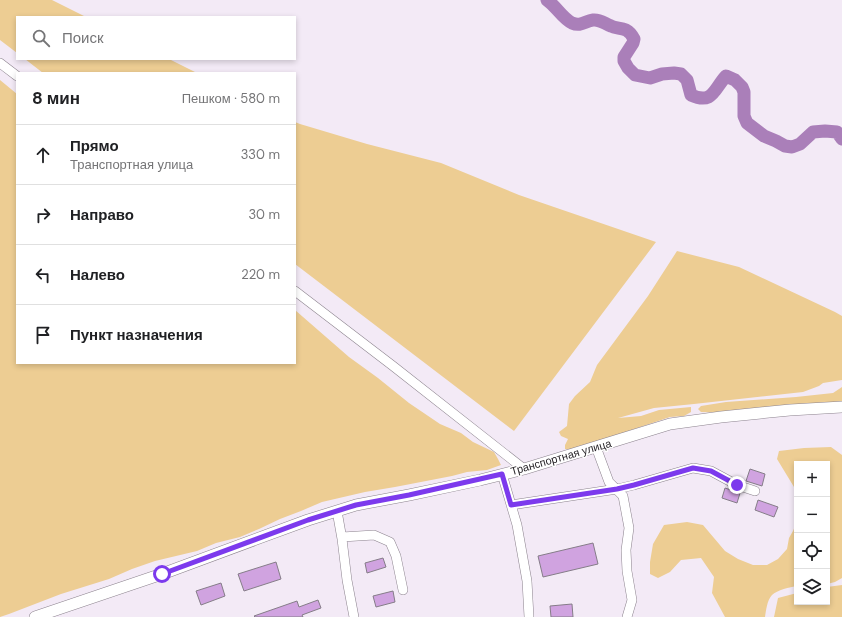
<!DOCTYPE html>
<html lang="ru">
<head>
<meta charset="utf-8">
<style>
	body { margin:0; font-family:"DM Sans",sans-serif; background:#f2f2f2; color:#202124 }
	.controls { position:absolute; right:12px; bottom:12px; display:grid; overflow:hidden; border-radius:0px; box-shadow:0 2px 6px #0003 }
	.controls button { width:36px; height:36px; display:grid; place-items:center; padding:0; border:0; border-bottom:1px solid #e0e0e0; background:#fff; color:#202124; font:20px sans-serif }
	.stop { position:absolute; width:12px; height:12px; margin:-9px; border:3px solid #7c3aed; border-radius:50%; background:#fff }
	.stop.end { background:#7c3aed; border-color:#fff; box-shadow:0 1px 4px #0008 }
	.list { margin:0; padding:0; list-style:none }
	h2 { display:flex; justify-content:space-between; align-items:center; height:52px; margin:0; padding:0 16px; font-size:17px }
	h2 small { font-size:13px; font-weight:400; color:#757577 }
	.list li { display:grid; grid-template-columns:26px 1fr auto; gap:12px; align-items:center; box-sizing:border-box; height:60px; padding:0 16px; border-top:1px solid #e0e0e0 }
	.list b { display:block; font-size:15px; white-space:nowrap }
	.list p { margin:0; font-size:13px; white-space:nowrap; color:#757577 }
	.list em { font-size:13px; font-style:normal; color:#757577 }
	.icon { flex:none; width:22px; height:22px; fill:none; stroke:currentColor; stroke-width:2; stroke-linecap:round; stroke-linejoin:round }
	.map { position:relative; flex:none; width:842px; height:617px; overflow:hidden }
	.search { position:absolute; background:#fff; box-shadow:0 2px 6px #0003; left:16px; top:16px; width:280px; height:44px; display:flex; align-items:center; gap:10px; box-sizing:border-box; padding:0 14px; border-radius:0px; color:#757577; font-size:15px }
	.panel { position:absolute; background:#fff; box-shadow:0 2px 6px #0003; left:16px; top:72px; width:280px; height:292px; border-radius:0px }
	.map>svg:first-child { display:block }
</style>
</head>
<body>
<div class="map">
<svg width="842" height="617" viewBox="0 0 842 617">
	<rect width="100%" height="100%" fill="#f3eaf6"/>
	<path fill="#edcd93" d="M0,0H52L86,17H17V53L0,40Z
		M25,59H169L197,73H43Z
		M0,80L17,94V363H295V310L349,357L378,378L409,403L440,424L461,433L473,442L494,452L498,459L501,465L487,470L467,472L452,476L395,487L365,492L322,502L301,511L280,519L259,529L240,537L216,543L197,551L155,561L132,569L109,579L61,594L9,614L0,617Z
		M295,122L300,124L367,144L441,163L519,195L656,242L514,431L295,264Z
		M677,251L739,267L835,312L842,316V380L823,383L819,386L803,392L694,404L654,408L618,418L641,416L659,410L691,407V412L684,416L670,417L572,450L565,449V445L568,439L561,436L559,432L567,426L569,404L575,396L590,382L597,365L648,296Z
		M842,387V404L730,413L701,412L698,409L701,406L726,402L796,397L833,393Z
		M831,447L842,455V578L835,582L827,584V464H797V497L794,487L777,459L779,451L804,448Z
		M797,521V586C790,587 777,590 772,595C767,600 766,611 765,617H725L712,593L714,577L701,558L681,560L670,572L658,578L650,574V562L653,544L664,525L687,522L703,525L725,551L738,559L753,565H767L778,559L787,549L789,538L793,531Z
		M842,585V617H774L778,598L797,593V602H827V587Z"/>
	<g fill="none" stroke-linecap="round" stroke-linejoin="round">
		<path stroke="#aa7fb9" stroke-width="13" d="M547,0C556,6 562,18 572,23C581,27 585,21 593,20C600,19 605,24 611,26C615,28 621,28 626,30C630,32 632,35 634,39L633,43L624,57V61L628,68L635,75L650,78L662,74L674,73L681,74L687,80L691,95C713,105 714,89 726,76L735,80L742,87L744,92V116L747,123L764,136L776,141L785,146L792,147L800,144L813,132L825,131L837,132L842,139"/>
	</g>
	<path fill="#d0a3e0" stroke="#857d88" d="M750,469L765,474L762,486L746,481Z
		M725,488L740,493L737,503L722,498Z
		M758,500L778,507L774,517L755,510Z
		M593,543L598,564L543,577L538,556Z
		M383,558L386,567L367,573L365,563Z
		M276,562L281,579L244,591L238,574Z
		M221,583L225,596L201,605L196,591Z
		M393,591L395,602L376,607L373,596Z
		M318,600L321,608L302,615L303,617H255L254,616L297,601L299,607Z
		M572,604L573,617H551L550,606Z"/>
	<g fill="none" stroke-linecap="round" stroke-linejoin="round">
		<g stroke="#8c838e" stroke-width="10">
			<path id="minor" d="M0,63L17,76
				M295,291L393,366L524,469
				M596,447L609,482L623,496L629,528L626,550L627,571L632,600L627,617
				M502,474L517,525L527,581L529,617
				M511,505L617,489L634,485L693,468L711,471L737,485L755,491
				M337,511L342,539L347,580L354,617
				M342,537L374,535L390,542L396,556L403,590"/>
		</g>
		<g stroke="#8c838e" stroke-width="12">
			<path id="major" d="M35,617L162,574L308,520L356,505L409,495L480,480L524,469L670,424L721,417L790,410L842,407"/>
		</g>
		<use href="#minor" stroke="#fff" stroke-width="9"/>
		<use href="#major" stroke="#fff" stroke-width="11"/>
	</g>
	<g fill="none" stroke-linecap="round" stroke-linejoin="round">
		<path stroke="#7c3aed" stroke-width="5" d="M162,574L308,520L356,505L409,495L502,474L511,505L617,489L634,485L693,468L711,471L737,485"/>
	</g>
	<g text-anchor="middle" stroke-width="3" stroke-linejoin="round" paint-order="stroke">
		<g font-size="11" fill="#272428" stroke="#fff">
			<text transform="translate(561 457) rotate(-16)" y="4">Транспортная улица</text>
		</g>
	</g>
</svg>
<div class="controls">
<button>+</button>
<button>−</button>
<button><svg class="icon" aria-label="locate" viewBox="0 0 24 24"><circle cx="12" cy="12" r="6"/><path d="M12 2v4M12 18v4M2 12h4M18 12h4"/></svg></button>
<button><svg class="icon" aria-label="layers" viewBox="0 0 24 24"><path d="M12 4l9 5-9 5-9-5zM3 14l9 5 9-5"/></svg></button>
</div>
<div class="stop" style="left:162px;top:574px"></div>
<div class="stop end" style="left:737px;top:485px"></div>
<div class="search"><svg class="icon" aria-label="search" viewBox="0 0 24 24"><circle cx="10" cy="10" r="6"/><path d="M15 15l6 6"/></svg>Поиск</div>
<section class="panel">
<h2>8 мин<small>Пешком · 580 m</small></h2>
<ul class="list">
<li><svg class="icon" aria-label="ahead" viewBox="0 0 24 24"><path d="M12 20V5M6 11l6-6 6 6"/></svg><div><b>Прямо</b><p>Транспортная улица</p></div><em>330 m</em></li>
<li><svg class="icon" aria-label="right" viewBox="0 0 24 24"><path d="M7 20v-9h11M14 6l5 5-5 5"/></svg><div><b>Направо</b></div><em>30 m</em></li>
<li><svg class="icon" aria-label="left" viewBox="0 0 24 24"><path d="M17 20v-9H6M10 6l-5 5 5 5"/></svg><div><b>Налево</b></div><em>220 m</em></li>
<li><svg class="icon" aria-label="arrive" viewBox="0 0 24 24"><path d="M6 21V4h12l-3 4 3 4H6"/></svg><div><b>Пункт назначения</b></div></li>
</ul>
</section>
</div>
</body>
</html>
